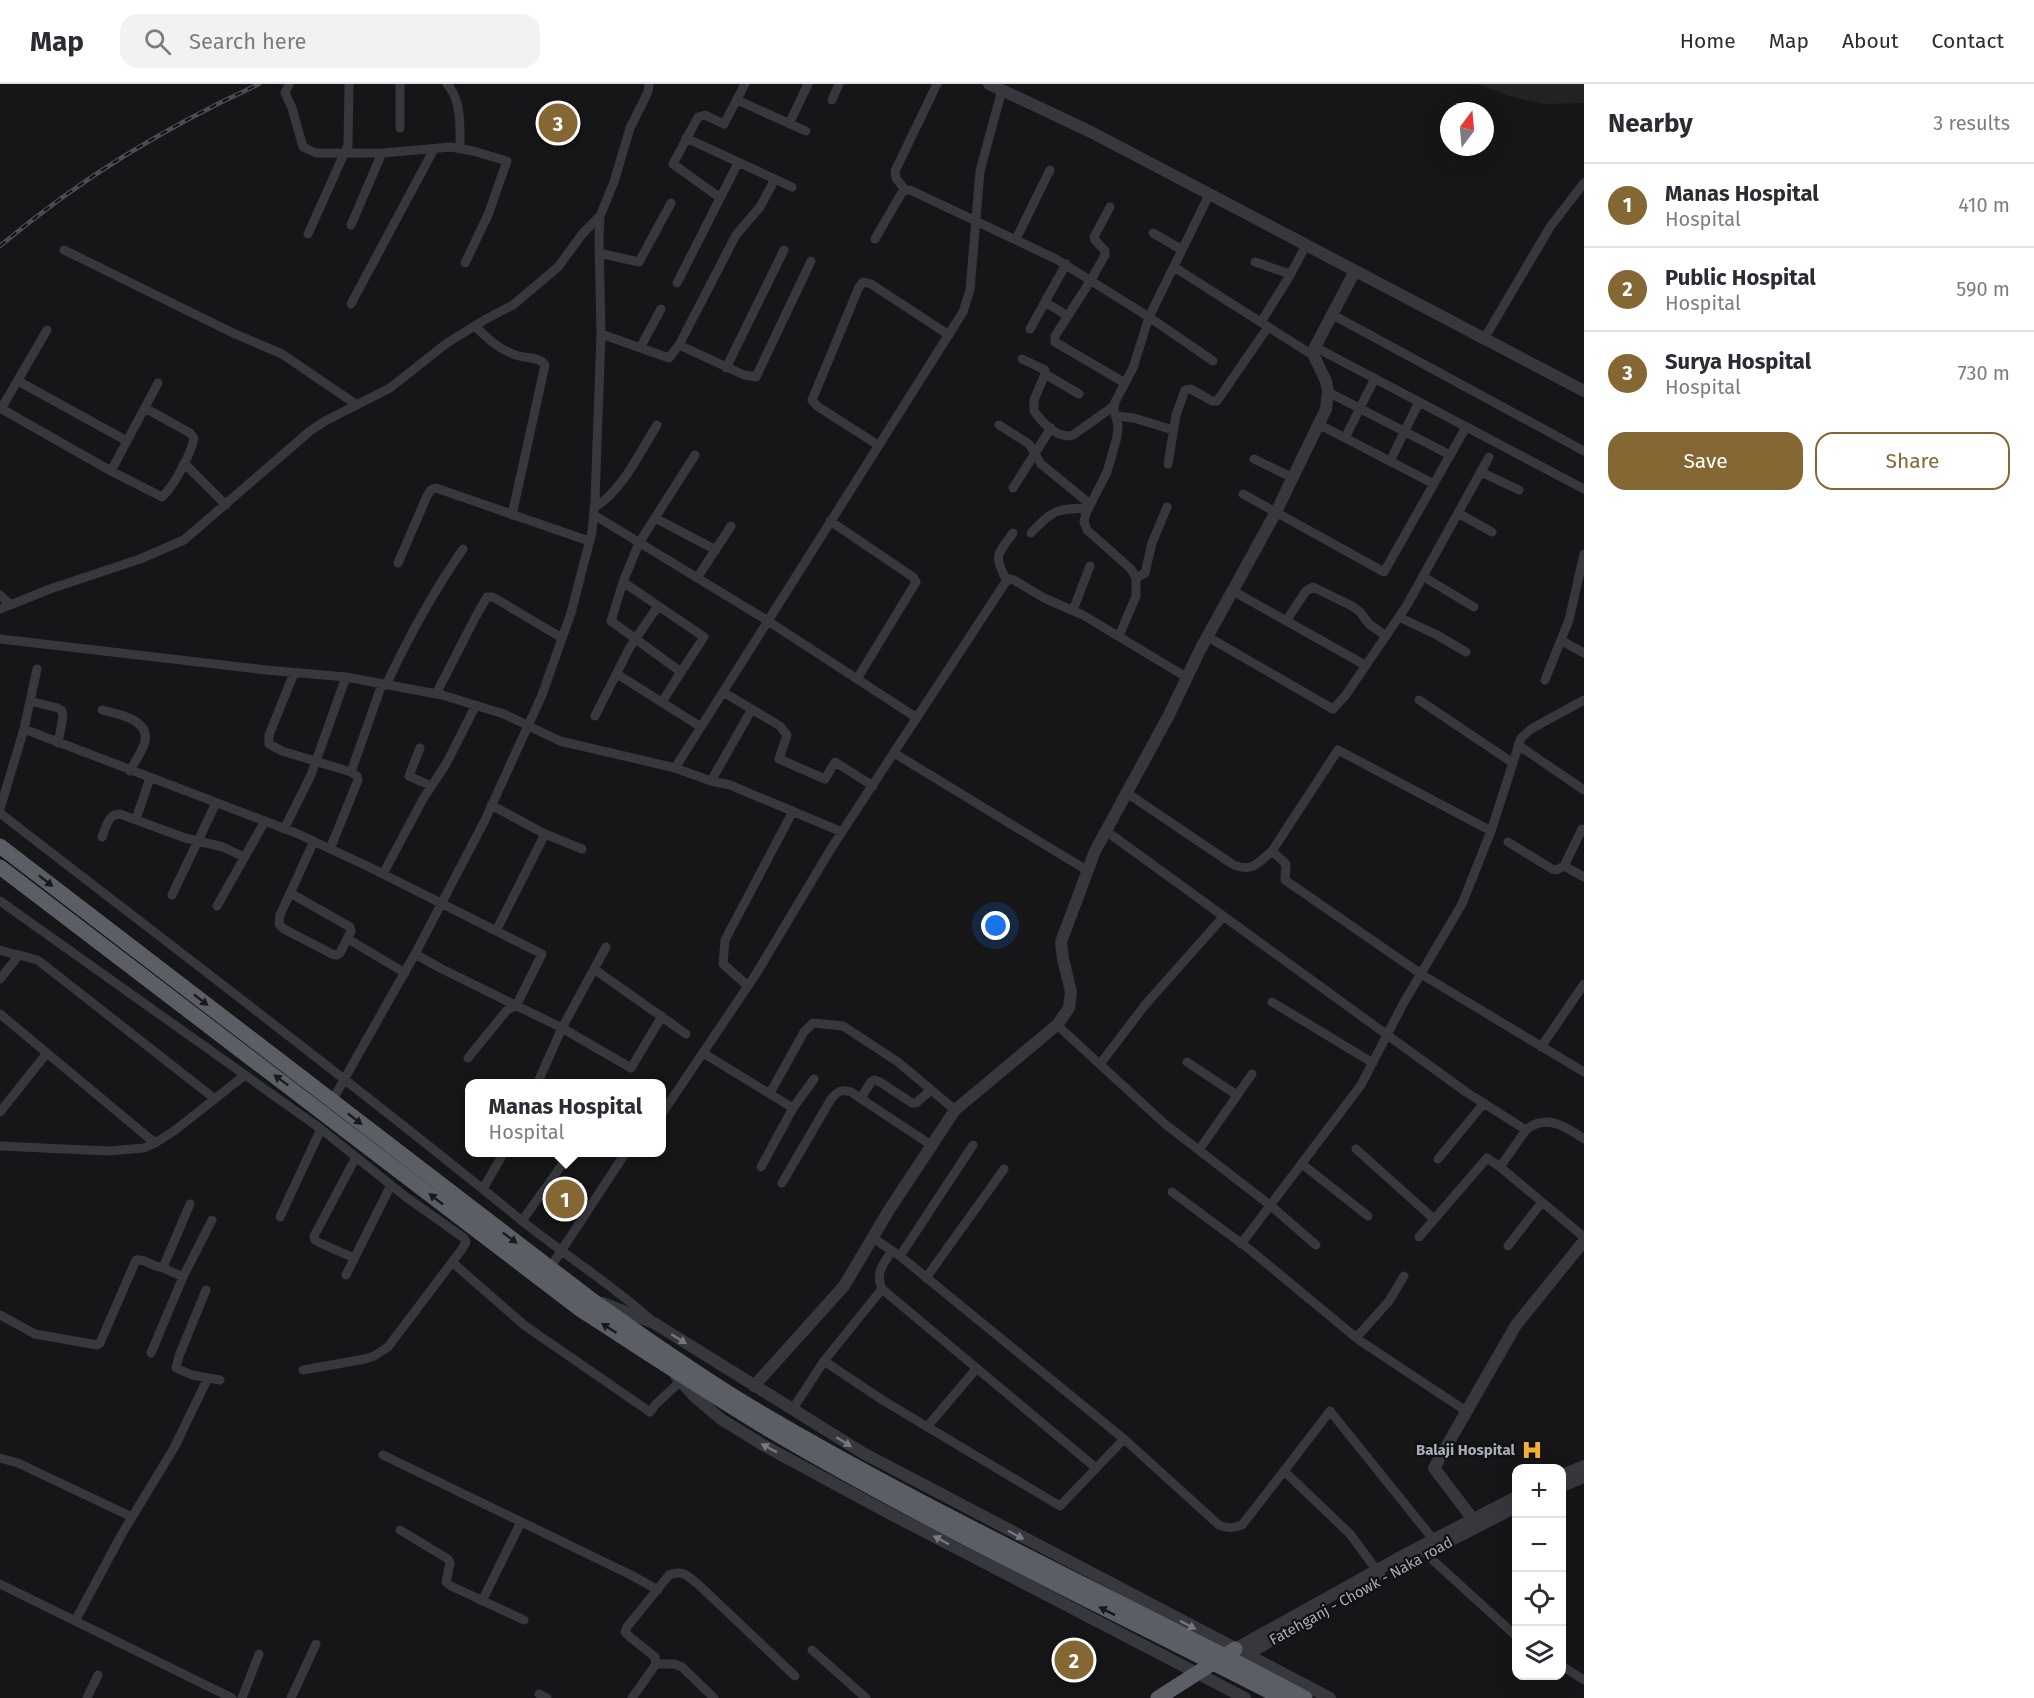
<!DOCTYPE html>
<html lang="en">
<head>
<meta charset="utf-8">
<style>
	body { margin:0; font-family:"Fira Sans",sans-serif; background:#f2f2f3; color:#2b2b33 }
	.controls { position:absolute; right:18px; bottom:18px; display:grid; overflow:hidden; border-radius:12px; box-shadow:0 6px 24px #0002 }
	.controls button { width:54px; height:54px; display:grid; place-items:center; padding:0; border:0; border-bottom:2px solid #e1e1e2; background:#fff; color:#2b2b33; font:30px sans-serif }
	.compass { position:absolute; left:1440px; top:18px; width:54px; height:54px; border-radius:50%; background:#fff; box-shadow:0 6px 24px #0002; rotate:16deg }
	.you { position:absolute; left:996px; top:842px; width:21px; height:21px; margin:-15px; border:4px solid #fff; border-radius:50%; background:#1a73e8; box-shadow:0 0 0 9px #1a73e833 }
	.badge { display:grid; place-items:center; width:39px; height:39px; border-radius:50%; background:#856733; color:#fff; font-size:20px; font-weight:700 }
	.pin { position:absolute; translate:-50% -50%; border:3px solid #fff; box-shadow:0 2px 6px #0006 }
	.popup { position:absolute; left:465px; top:995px; width:201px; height:78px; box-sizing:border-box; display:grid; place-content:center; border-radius:12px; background:#fff; filter:drop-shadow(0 2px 4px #0005); font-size:20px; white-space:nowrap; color:#7c7c81 }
	.popup b { font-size:22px; color:#2b2b33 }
	.popup::after { content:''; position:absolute; left:50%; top:100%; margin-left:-12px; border:12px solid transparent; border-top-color:#fff }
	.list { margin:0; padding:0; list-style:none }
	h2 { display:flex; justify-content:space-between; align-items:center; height:78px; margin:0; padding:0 24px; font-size:26px }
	h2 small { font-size:20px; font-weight:400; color:#7c7c81 }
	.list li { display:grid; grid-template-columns:39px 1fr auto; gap:18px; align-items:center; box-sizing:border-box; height:84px; padding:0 24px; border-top:2px solid #e1e1e2 }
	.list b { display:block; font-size:22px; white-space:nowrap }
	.list p { margin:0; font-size:20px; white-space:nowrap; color:#7c7c81 }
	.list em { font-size:20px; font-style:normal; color:#7c7c81 }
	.actions { display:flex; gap:12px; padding:18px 24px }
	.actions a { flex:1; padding:14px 0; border:2px solid #856733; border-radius:18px; text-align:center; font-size:21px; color:#856733 }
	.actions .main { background:#856733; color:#fff }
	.icon { flex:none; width:33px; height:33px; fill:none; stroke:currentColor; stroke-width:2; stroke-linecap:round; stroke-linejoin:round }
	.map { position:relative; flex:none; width:1584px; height:1614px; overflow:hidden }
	header { display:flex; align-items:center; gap:36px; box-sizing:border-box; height:84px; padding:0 30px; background:#fff; border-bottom:2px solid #e1e1e2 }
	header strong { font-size:28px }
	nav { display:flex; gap:33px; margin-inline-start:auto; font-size:21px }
	.search { width:420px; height:54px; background:#f2f2f3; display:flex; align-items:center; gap:15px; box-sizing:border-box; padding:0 21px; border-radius:18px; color:#7c7c81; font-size:22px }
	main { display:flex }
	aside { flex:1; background:#fff }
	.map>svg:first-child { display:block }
</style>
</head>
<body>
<header>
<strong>Map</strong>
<div class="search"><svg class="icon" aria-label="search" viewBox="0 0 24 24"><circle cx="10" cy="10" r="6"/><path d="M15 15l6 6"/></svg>Search here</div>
<nav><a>Home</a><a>Map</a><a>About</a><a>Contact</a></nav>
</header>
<main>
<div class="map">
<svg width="1584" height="1614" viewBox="0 0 1584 1614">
	<rect width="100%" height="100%" fill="#161618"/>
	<path fill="#222225" d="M1478,0H1584V19L1544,20L1509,12Z"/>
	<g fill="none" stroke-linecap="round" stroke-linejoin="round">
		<path stroke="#37383d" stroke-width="9" d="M289,0L285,9L292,24L303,63L316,69H382L451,63L473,67L507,77L488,131L465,179
			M447,0C462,17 460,43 460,65
			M737,16L806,47
			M832,16L839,0
			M789,40L808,0
			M400,44V0
			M686,54L792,103
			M905,106L896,94L895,87L937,0
			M719,113L673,80L698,33L705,31L724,40L745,0
			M1110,123L1094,153L1095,156L1105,167V171L1091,196L1055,252V258L1125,299
			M351,141L382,69
			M1153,149L1182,166
			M308,150L348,61L349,0
			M875,155L901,110L905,106H910L1056,175L1149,233L1213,277
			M1016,155L1050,86
			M64,166L233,249L282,270L357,321
			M599,169L639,178L671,119
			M1255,178L1290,190
			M1174,183L1314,272
			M677,199L738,79
			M1045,218L1068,232
			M351,220L434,65
			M1333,231L1584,367
			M1261,238L1289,193L1306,161
			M475,242C488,255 500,267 519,272C527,274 540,273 545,281L512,431
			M1030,245L1066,180
			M601,250L669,274L679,261L736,151L760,123L775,95
			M1484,255L1550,143L1584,99
			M679,261L744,291L756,293L811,177
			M1315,263L1584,405
			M640,264L661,225
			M1022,275L1045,286V290L1034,316V327C1042,338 1058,356 1073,351L1114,322
			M726,284L784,166
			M1045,290L1079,310
			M18,297L127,357
			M1328,308L1450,371
			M0,324L111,387L162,413C174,402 191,370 194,354L190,349L145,324
			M1,325L47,246
			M1116,332L1134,334L1173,346
			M999,341L1029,360L1041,380L1090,420
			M1320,341L1434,400
			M1345,354L1375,294
			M878,361L817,322L812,316L859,203L863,198L871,200L949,251
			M1254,375L1293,394
			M1390,377L1419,318
			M184,379L226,421
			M1168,380L1176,331L1185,306L1191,305L1212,317H1217L1268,243
			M111,387L158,299
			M1481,388L1519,406
			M1013,404L1051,344
			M1243,410L1384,488L1466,343
			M595,423C622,407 640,368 657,341
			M1458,429L1492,448
			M594,431L768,537L917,634
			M655,434L716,466
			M830,437L913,493L916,498L857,595
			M1031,449C1053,426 1055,425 1088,424
			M398,479L427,412L431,406L436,404L589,457
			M1424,493L1474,523
			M697,494L731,442
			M1136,494L1145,489L1152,459L1167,423
			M1007,497C993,471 997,471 1013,449
			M623,498L611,537L681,588L704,553L623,498L639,459L695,371
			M1233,507L1365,581
			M0,511L11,521
			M0,525L50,505L140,475L184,456L310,347L325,337L390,304L447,259L486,235L513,221L558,183L583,149L600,132
			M1073,526L1090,482
			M1399,533L1437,551L1466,568
			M1286,537L1306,507L1313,503L1352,522L1360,528L1369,540L1386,552
			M1119,552L1136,512V494L1131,485L1087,446L1084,438L1086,429L1107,388L1117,353L1118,341L1114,326L1115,318L1133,284L1149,233L1209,111
			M1208,553L1333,625L1345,612L1407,521L1489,373
			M0,555L266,586L346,593L442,611L504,630L560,657L675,684L963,228L970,206L980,87L1002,6
			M1562,557L1584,569
			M294,589L269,651V660L282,667L351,688L357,692L358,696L330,765
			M617,590L701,643
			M1545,596L1569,536L1584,470
			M386,601C408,554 433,508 463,465
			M723,608L780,642L787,651L779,675L825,695L835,678L873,702
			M436,610L476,532L487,513H493L562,554
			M1419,616L1513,679
			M30,617L58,624L62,627L63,633L58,659
			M662,618L681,588
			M752,625L711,697L730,701L842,748
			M102,626C119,630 153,636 144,661C140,670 135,678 130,687
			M595,632L630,563L658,522
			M24,645L296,749L365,781L542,870L516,922L507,926L468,974
			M1518,661L1584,706
			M420,664L409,692L431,702
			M894,669L1088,787
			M675,684L711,697
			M351,688L382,600
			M1127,709L1232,780C1252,789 1257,780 1272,767L1286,780L1285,796L1421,890L1584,988
			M491,721L545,750L582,765
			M0,725L24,645L37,585
			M0,729C174,864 350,997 521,1136C563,1170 610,1199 650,1235
			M136,735L150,694
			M284,745L311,691L346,593
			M1106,747L1466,1008L1526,1046C1546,1029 1566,1043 1584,1055
			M102,753C106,743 108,730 120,730L185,754L223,763L244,773
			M1508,758L1552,785L1556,786L1564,782L1584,793
			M1272,767L1338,666L1491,747
			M1564,782L1582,745
			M383,790L423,715L446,680L476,621
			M290,809L350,843L351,847L340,869L337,871L332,870L284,845L279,840L280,831L314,757
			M172,811L216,719
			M0,817L321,1045L406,1113L464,1154L466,1158L462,1165L388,1263L374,1272L365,1275L303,1286
			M217,822L265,737
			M496,847L545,750
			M348,855L405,889
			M0,866C12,871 26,871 39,877L215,1015
			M415,870L442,885L562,944L631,984L662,932
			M594,885L686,950
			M0,895L19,871
			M748,902L723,880L725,856L793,727
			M1272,918L1373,979
			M0,930L155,1059
			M1057,941L1165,1040L1271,1122L1316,1161
			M1541,963L1584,900
			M703,969L793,1024
			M1187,978L1237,1011
			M1100,980L1145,921L1224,832
			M537,1000L562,944L606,863
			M770,1009L804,948L813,939L843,942L898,978L955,1026
			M861,1014L871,998L874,996L880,998L912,1019H916L931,1006
			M332,1017L415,870L485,736L542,611L571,529L592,448L595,416L601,250L599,154L600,132L614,98L630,44L648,8L649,0
			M0,1028L47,969
			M661,1031L756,890L832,763L1005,499L1010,495L1014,496L1044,514L1083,531L1186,593
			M1526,1046L1500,1083L1584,1153
			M0,1062L108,1067L144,1064L155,1059L174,1047L245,991
			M1356,1065L1434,1135
			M1199,1066L1252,990
			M1438,1075L1484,1019
			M1302,1080L1368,1132
			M761,1083L793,1024L814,995
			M782,1099L831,1015C838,1007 842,1005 851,1008L931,1061
			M483,1105L504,1068
			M1172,1108L1249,1165L1359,1256L1466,1327
			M280,1133L321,1045
			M522,1137L571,1068
			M1419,1153L1487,1074L1500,1083
			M873,1154L900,1172L1124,1355L1219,1441C1228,1445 1233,1444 1242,1441L1284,1387
			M1241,1160L1361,1001L1403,920L1462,820L1491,747L1521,654L1531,645L1584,616
			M1508,1162L1542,1118
			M900,1172L973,1061
			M354,1174L320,1159L315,1156L314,1152L356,1073
			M452,1178L524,1241L650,1328L656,1320L681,1297
			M161,1183L183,1193
			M550,1184L626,1068
			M346,1191L391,1101
			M926,1194L1004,1085
			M882,1205C875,1189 883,1180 892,1167
			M206,1206L179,1272L176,1284L192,1291L220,1296
			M0,1231L35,1250L97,1261L100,1259L136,1176C145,1174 152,1183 161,1183L164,1181L190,1120
			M1356,1254L1389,1217L1404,1192
			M151,1269L183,1193L212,1136
			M824,1277L884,1317L1060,1422L1124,1355
			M792,1326L824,1277L882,1205L1096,1384
			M927,1343L976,1285
			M383,1371L631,1491L658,1506
			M0,1374L18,1379L132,1433
			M400,1446L448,1475L450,1479L446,1498L451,1502L524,1536
			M1425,1469L1516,1552
			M1381,1492L1350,1450L1284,1387L1330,1327L1437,1460
			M0,1500L232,1614
			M482,1517L521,1438
			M75,1537L123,1448L174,1364L208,1294
			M812,1566L866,1614
			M656,1580H674L682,1583L714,1614
			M1562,1582L1584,1596
			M539,1610L547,1614
			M87,1614L98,1591
			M242,1614L259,1570
			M291,1614L316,1560
			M632,1614L656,1580L655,1573L630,1553L625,1548L627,1543L669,1491C683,1485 689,1493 700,1502L795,1592"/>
		<path stroke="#37383d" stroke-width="12" d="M989,0L1091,48L1584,307
			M603,1219L654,1239L863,1369L1330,1614
			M676,1292L695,1313L721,1335L763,1361L883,1426L1245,1614
			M754,1302L844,1202L889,1126L955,1026L1057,941L1069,924L1071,908L1063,875L1061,858L1095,767L1169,631L1200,566L1276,428L1326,325L1328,308L1326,297L1314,272L1315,263L1355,187
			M1562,1391L1584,1382
			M1562,1402L1584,1393
			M1478,1442L1434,1384L1516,1241L1584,1157
			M1432,1466L1516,1423
			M1235,1565L1406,1470L1516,1413
			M1246,1571L1312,1533"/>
		<path stroke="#5b5e65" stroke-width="15" d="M0,762L588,1213C640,1250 692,1287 746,1320C927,1428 1119,1515 1305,1614
			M0,783L581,1226C643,1266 705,1307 768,1345C935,1443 1110,1526 1282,1614
			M1158,1614L1235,1565"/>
		<g stroke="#4a4c52" stroke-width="4.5">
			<path id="rail" d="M0,162C81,94 164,44 259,0"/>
		</g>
		<use href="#rail" stroke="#111113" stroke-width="2" stroke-dasharray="7" stroke-linecap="butt"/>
	</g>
	<defs><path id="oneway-solid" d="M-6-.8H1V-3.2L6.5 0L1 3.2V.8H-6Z" transform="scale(1.5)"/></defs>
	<g fill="#18191b">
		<use href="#oneway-solid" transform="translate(46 797) rotate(38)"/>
		<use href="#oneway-solid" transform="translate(201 916) rotate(38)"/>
		<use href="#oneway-solid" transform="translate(281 996) rotate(-143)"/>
		<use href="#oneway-solid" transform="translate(355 1035) rotate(38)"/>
		<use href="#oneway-solid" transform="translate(436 1115) rotate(-142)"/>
		<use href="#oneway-solid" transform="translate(510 1154) rotate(37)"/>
		<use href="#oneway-solid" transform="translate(609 1244) rotate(-147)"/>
		<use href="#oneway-solid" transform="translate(1107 1527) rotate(-153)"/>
	</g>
	<g fill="#757881">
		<use href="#oneway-solid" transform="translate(679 1255) rotate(32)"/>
		<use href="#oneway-solid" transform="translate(844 1358) rotate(32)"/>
		<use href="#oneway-solid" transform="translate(769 1364) rotate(-151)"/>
		<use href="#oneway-solid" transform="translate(1016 1451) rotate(28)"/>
		<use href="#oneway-solid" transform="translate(941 1456) rotate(-152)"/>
		<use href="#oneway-solid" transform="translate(1188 1541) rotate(28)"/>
	</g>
	<defs>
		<g id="hospital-bare" transform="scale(1.62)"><path d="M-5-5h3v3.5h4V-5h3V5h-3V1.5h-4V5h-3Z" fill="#f2b134" stroke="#111113" stroke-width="2.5" paint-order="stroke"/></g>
	</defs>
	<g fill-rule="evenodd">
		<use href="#hospital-bare" x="1532" y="1366"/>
	</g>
	<g text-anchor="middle" stroke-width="4.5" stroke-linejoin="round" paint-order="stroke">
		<g font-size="15" font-weight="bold" fill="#a8adb8" stroke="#111113" text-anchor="end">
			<text x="1515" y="1371">Balaji Hospital</text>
		</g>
		<g font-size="15" fill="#a8adb8" stroke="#111113">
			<text transform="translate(1361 1507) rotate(-29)" y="5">Fatehganj - Chowk - Naka road</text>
		</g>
	</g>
</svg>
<div class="controls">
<button>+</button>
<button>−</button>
<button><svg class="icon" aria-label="locate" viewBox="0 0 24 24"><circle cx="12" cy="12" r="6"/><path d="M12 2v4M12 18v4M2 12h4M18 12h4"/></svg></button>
<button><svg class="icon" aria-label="layers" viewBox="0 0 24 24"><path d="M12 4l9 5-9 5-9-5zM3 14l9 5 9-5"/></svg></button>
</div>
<svg class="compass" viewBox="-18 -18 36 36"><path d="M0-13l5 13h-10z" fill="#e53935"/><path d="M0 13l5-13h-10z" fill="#7c7c81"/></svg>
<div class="you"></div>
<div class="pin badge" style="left:565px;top:1115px">1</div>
<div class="popup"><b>Manas Hospital</b>Hospital</div>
<div class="pin badge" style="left:1074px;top:1576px">2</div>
<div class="pin badge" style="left:558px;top:39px">3</div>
</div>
<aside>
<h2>Nearby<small>3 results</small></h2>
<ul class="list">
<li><span class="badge">1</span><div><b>Manas Hospital</b><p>Hospital</p></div><em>410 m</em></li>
<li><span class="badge">2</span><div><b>Public Hospital</b><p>Hospital</p></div><em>590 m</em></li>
<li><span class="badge">3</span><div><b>Surya Hospital</b><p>Hospital</p></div><em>730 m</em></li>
</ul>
<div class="actions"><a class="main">Save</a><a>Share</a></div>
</aside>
</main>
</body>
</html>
